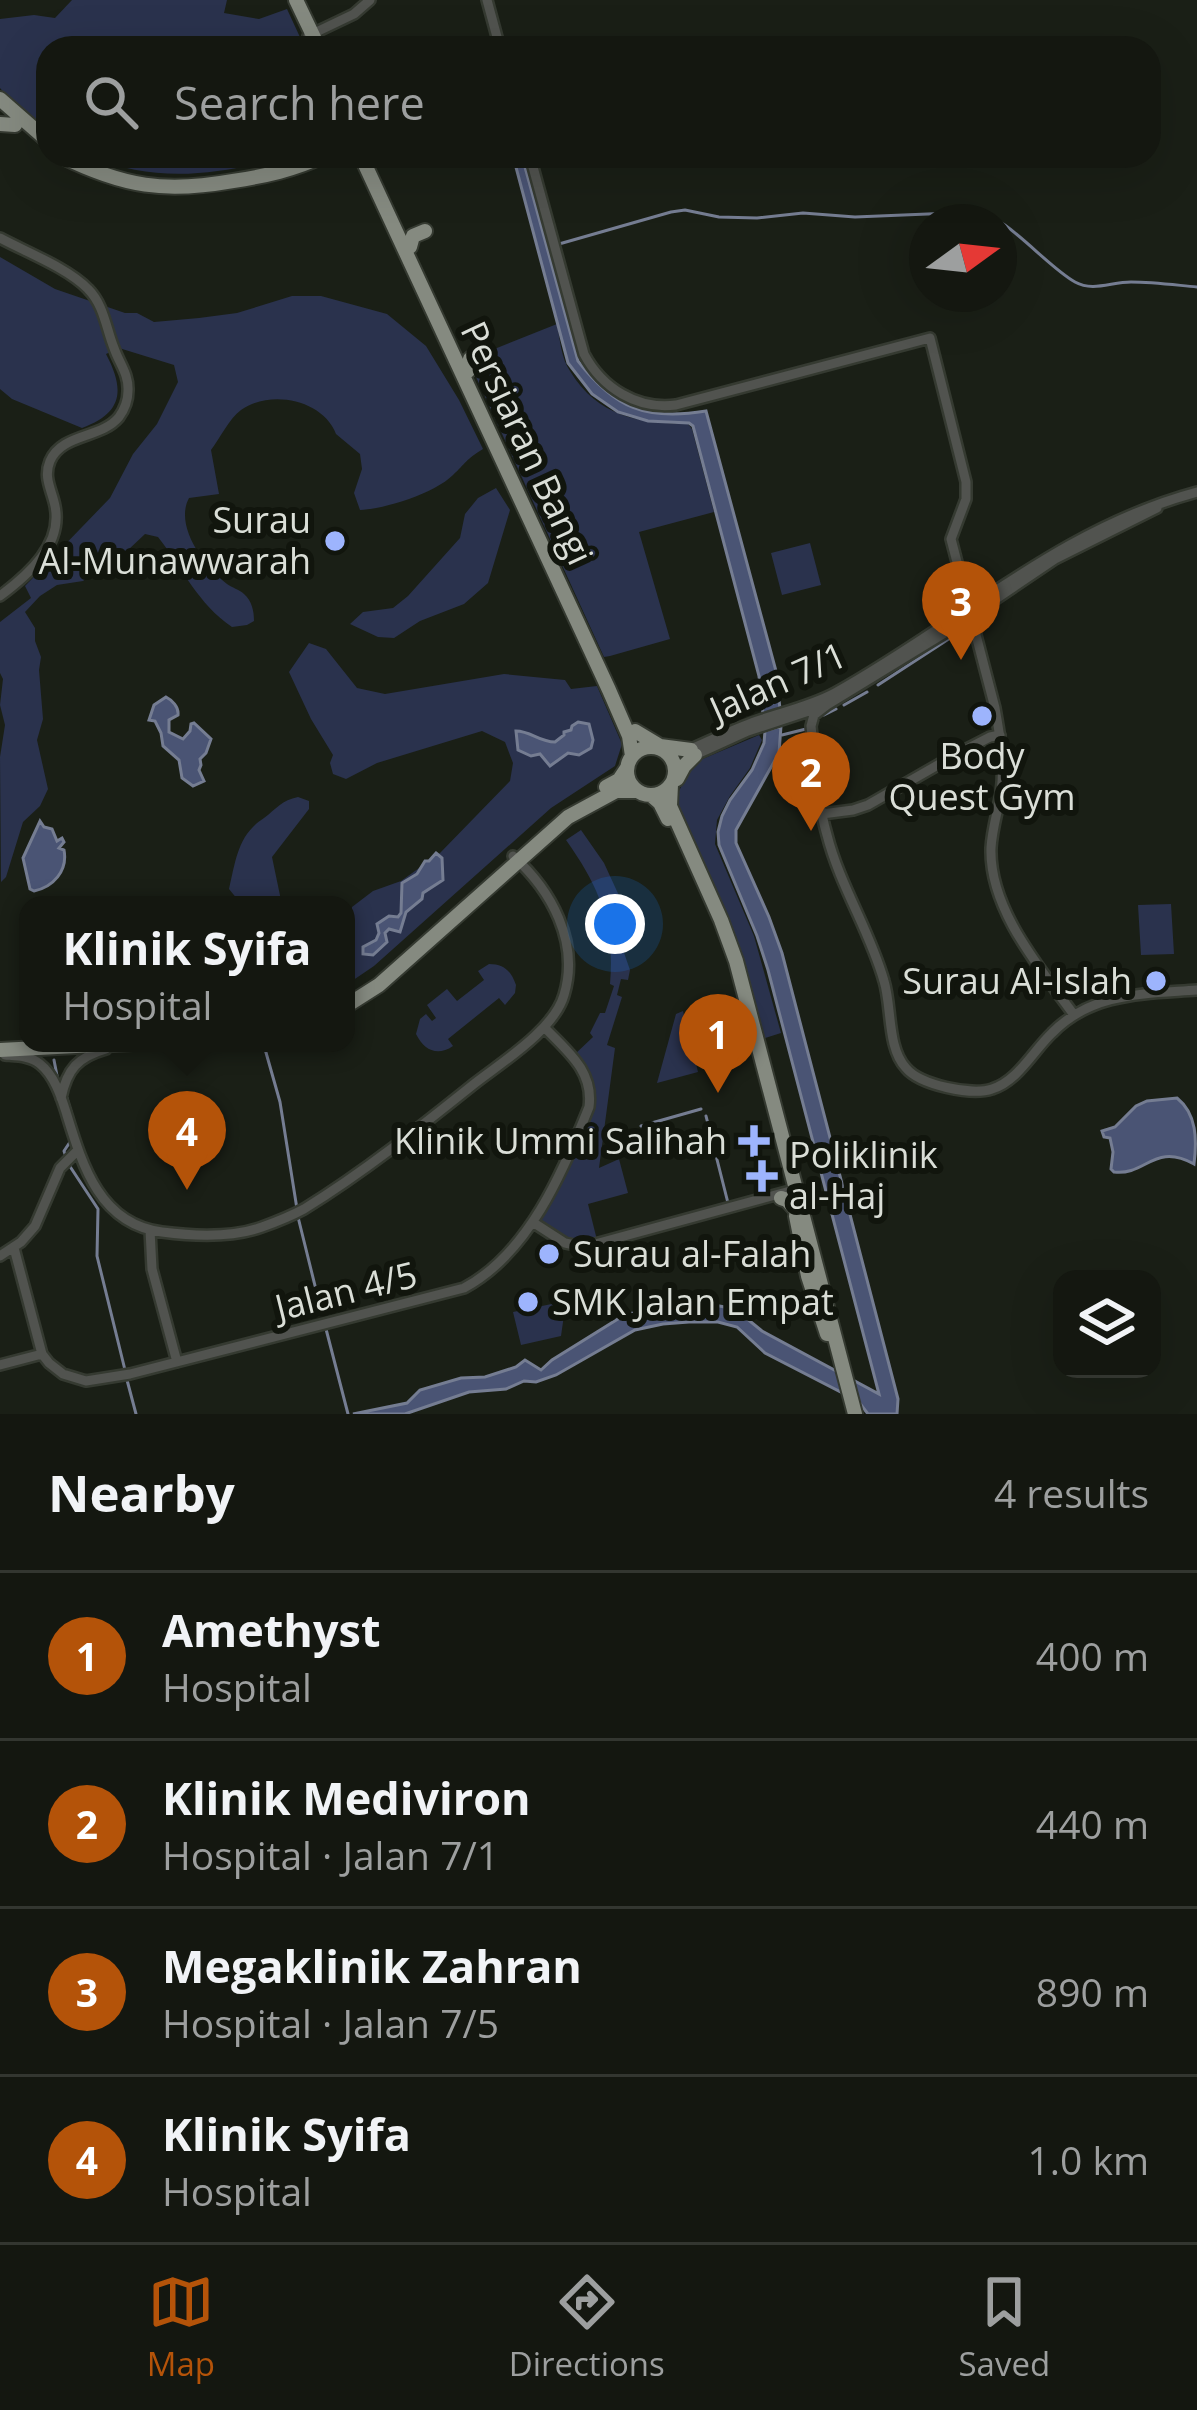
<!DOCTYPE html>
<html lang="en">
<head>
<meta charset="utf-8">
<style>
	body { margin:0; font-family:"Open Sans",sans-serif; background:#21241e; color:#f1f3f6 }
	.controls { position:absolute; right:36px; bottom:36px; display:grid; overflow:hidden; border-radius:24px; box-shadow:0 12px 48px #0002 }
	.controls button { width:108px; height:108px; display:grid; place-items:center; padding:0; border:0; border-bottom:3px solid #333630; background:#141710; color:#f1f3f6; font:60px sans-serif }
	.compass { position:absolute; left:909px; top:204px; width:108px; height:108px; border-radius:50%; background:#141710; box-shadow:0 12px 48px #0002; rotate:75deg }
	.you { position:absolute; left:615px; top:924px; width:42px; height:42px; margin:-30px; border:9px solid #fff; border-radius:50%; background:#1a73e8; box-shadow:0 0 0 18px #1a73e833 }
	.badge { display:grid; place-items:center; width:78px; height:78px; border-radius:50%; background:#b45309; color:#fff; font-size:39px; font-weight:700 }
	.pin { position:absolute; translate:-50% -99px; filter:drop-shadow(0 3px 6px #0008) }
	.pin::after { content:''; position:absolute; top:63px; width:42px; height:36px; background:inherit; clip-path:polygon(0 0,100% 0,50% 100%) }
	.popup { position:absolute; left:19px; top:896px; width:336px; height:156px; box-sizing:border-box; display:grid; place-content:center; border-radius:24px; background:#141710; filter:drop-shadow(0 3px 9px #0005); font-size:39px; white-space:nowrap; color:#9d9f9f }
	.popup b { font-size:45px; color:#f1f3f6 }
	.popup::after { content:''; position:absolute; left:50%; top:100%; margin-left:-24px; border:24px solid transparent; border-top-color:#141710 }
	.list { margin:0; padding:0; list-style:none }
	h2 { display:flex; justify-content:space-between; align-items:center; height:156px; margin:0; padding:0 48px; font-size:51px }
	h2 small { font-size:39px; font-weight:400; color:#9d9f9f }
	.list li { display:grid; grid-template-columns:78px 1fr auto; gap:36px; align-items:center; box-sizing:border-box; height:168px; padding:0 48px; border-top:3px solid #333630 }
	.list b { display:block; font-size:45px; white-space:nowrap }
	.list p { margin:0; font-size:39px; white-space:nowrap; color:#9d9f9f }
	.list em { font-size:39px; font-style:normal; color:#9d9f9f }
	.icon { flex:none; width:66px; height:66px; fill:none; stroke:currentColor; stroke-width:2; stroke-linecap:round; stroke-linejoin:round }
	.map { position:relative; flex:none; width:1197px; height:1414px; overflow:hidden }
	.search { position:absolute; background:#141710; box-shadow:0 12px 48px #0002; left:36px; right:36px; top:36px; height:132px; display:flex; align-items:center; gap:30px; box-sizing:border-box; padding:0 42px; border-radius:36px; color:#9d9f9f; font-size:45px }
	.sheet { height:828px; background:#141710 }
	nav { display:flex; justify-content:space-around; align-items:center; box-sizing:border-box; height:168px; border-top:3px solid #333630; background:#141710; font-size:33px; color:#9d9f9f }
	nav a { display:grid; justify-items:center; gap:6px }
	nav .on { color:#b45309 }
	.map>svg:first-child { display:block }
</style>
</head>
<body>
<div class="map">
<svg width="1197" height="1414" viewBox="0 0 1197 1414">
	<rect width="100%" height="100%" fill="#1a1f16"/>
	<path fill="#2a324d" d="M72,0H227L224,13L259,19L287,9L305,48H48V134L21,113L0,88V19L34,15L55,18Z
		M92,156H284C222,175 153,184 92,156Z
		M0,257L55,289L125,313H137L154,322L199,318L237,313L292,296H321L387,314L426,346L459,400L483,449C465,460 466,463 453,475C435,493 385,509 360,510L354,493L362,469L360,454L336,434C323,400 271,389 241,410C229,419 220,438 211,450L219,494L189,498C174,526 204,566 227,584C232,588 239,589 244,594C252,601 254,611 254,621L247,625L232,627C198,604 183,569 158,537L145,534L127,551L106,556L96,570L83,581L57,585L40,596L25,612L35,628V641L41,657L39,670L43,719L37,740L48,789L40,806L23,822L6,877L1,882L0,757L5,725L0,705L3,679L0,673V622L31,598L25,586L110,498L133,454L157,424L178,382L174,365L119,348L106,354C125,390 123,413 82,428L12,399L0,389Z
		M557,324C560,339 561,358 570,371C598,417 639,423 688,424L692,429L714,512L639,532L670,639L610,656L604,657L471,366L477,356Z
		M496,488L510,510L488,583L464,604L420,621L394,638L378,637L350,624L363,612L393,608L408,596L460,538L465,514L478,498Z
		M810,543L821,585L782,595L771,553Z
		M309,643L326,649L357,688L385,694L504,674L565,680L571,689L597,686L622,744L615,766L551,808L374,966L346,985V938L352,907L373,891L401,881L440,853L510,781L513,763L505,742L482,731L377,763L346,779L333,774L330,763L333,755L311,719L289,672Z
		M759,735L762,740L750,768L730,796L717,820L715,844L754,936L781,1033L762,1039L736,940L674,801L693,763Z
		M298,797L309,801V809L272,857L282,905H242L229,889C236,859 238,835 264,818C276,809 282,800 298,797Z
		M581,830L604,863L639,939L622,947L630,970L628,980L621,979L617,995L622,997L607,1045L615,1048L599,1168L619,1159L628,1193L588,1204L597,1240L583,1237L580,1245L572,1244L537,1222L591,1103L574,1055L593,1037L590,1033L600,1013H605L614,986L610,984C615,925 600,888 566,840Z
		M1171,904L1174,954L1141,955L1138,905Z
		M489,964C504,964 511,971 516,985L515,993L505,1005L499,998L448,1039L453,1046C437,1057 424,1050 416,1034L420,1019L426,1014L432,1021L436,1018L427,1005L447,989L457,1001L484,980L478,971Z
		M683,1011L698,1072L657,1083L676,1014Z
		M566,1301L561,1336L521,1345L513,1312Z"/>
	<path fill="#4a5474" stroke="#757d92" stroke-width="3" d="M513,156H522L578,361C615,408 645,421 706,411L776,671L780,709L763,714L759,676L693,426L689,423L648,421L618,412L592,394L568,363Z
		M166,697C172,700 179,707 178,715L169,720V732L183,739L190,731L191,724L194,723L211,739L206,753L200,759L201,765L199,770L204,781L193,786L182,778L179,760L163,746L161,733L155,721L149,720L154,705Z
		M578,722L589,724L593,740L591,748L579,755L568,753L550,766L540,754L531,756L518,750L516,731C531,731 539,742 555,742L564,735V732L571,730L572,726Z
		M781,726L779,753L736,830V843L769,917L782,953L898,1399L897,1414H868L858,1401L765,1353L737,1327L718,1322H689L663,1324L635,1330L556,1375L536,1382L524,1381L506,1389L469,1392L405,1414H353L407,1403L420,1390L461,1378L485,1377L516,1367L525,1360L541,1370L552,1360L626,1314L709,1304L735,1309L762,1331L879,1394L768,970L757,936L719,845L718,832L722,816L730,800L752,770L764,743L765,731Z
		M40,821L44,827L52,829L57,841L62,838L64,842L59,848L64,850C68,871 53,887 34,891L30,889L23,858Z
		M436,853L442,858L443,880L423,893L422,899L406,912L400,932L389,929L385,933L387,942L373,955L363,954V947L376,940L379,933L377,924L389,916L398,917L401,913L402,883L417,874L425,861H429Z
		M1177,1098C1197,1114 1197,1140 1194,1164C1154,1142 1146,1176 1114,1172L1111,1169L1113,1152L1110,1138L1104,1137L1102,1131L1115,1127L1136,1106L1147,1101Z"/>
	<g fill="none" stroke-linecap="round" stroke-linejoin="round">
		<path stroke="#757d92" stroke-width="3" d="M559,244L671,212L685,210L719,217L757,218L803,213L855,217L976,212C1005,214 1046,266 1075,282C1093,292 1111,282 1131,282C1153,282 1175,285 1197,287
			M878,685L961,631L968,635
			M844,705L867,692
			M824,715L836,709
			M782,735L806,729
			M265,1049L280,1102L297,1209
			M54,1060L58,1081
			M65,1092L78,1135
			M706,1116L728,1203
			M641,1126L701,1109
			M65,1154L64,1151L70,1142
			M69,1165L98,1209L97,1256L125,1370
			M298,1217L322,1314
			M326,1329L348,1414
			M127,1380L136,1414"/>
		<g stroke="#353a31" stroke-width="14">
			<path id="minor" d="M487,0L500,48
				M308,36L354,14L370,0
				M530,156L584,354C602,388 637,410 676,405L930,338L966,482V499L951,539L995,708C1000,736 1005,764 1001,792C998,811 992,829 991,848C989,909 1040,968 1074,1015
				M0,238C26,252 68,268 88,289C104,305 106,328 114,348C119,363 129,374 128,391C128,400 124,410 119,417C101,439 62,433 50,461C43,478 52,490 55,506C63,545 28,575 0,596
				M827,705L814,715L811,726C815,762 817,801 827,835C840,886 870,931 884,981C892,1007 887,1048 906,1068C920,1085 972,1096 992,1089C1018,1081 1033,1051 1052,1033C1092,992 1144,994 1197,990
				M689,750C712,740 734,729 757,721C783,712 811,706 835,693C958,625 1059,529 1197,492
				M693,756L748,731L827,705L953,628L1055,559L1157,508
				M822,814L853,810L868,805L957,754L990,737L1000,735
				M5,1055C17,1056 31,1056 40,1064C54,1075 61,1096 66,1112C82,1164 99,1224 162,1232C193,1236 232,1238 262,1227C276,1222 291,1216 304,1209C364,1172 419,1128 474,1084C502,1062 554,1030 564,995C580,942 551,890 513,856
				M61,1098C67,1069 78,1057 106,1049
				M534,1223L565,1243L584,1247L790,1191
				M150,1230L152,1269L177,1362
				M14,1248L42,1354L49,1363L63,1374L86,1381L130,1374L464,1288C528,1254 563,1172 589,1107C594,1071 567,1051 544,1027
				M0,1256L21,1242L35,1226L60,1168L78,1150
				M0,1365L42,1354"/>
		</g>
		<g stroke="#353a31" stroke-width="18">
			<path id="major" d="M296,0L319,48
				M0,99L48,141
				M0,124L15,125
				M61,156C124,187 165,193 233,181C265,176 294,170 323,156
				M361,156L609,690L629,736L632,756
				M410,247L413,236L425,231
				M468,371L470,359L481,352
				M635,731L660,746L691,750
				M627 771a24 24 0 1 1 48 0a24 24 0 1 1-48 0Z
				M677,779L684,766L695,755
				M671,785L670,806L721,920L736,961L855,1414
				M606,787L619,780L627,768
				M652,796L660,803L668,819
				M346,1006L379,985L568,817L616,791H636
				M0,1050L133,1043
				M781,1198L787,1200L795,1209
				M796,1216L808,1276L827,1334"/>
		</g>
		<use href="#minor" stroke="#51534f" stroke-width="9"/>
		<use href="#major" stroke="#858a80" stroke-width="14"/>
	</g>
	<g fill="#9db4fd" stroke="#11150d" stroke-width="4.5">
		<circle cx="335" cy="541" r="12"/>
		<circle cx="982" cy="716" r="12"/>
		<circle cx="1156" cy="981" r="12"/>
		<path d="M748 1123h12v12h12v12h-12v12h-12v-12h-12v-12h12z"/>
		<path d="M756 1158h12v12h12v12h-12v12h-12v-12h-12v-12h12z"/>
		<circle cx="549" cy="1254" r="12"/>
		<circle cx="528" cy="1302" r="12"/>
	</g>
	<g text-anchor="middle" stroke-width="12" stroke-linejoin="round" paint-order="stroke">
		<g font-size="36" fill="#daded7" stroke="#11150d">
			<text transform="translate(527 443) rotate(65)" y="13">Persiaran Bangi</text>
			<text transform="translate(778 682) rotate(-24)" y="13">Jalan 7/1</text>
			<text transform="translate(346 1291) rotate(-14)" y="13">Jalan 4/5</text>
		</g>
		<g font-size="36" fill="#daded7" stroke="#11150d" text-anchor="end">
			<text x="311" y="533">Surau<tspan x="311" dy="41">Al-Munawwarah</tspan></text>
			<text x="982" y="769" text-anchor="middle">Body<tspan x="982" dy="41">Quest Gym</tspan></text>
			<text x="1132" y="994">Surau Al-Islah</text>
			<text x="727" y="1154">Klinik Ummi Salihah</text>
			<text x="789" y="1168" text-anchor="start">Poliklinik<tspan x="789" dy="41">al-Haj</tspan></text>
			<text x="573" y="1267" text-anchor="start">Surau al-Falah</text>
			<text x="552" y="1315" text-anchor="start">SMK Jalan Empat</text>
		</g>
	</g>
</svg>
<div class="controls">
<button><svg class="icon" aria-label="layers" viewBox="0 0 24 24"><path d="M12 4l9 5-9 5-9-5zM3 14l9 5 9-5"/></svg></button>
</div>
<svg class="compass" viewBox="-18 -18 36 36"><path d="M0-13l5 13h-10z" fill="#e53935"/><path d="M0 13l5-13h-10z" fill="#9d9f9f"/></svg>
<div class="you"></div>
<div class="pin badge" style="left:718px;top:1093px">1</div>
<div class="pin badge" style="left:811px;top:831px">2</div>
<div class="pin badge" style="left:961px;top:660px">3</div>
<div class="pin badge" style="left:187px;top:1190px">4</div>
<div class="popup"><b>Klinik Syifa</b>Hospital</div>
<div class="search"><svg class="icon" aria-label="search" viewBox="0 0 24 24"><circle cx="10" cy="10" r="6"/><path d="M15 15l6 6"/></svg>Search here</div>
</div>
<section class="sheet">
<h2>Nearby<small>4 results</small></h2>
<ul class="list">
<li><span class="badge">1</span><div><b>Amethyst</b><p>Hospital</p></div><em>400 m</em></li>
<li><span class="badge">2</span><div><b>Klinik Mediviron</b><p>Hospital · Jalan 7/1</p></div><em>440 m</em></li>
<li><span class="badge">3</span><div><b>Megaklinik Zahran</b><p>Hospital · Jalan 7/5</p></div><em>890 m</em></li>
<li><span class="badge">4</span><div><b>Klinik Syifa</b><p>Hospital</p></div><em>1.0 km</em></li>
</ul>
</section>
<nav>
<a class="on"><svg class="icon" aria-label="map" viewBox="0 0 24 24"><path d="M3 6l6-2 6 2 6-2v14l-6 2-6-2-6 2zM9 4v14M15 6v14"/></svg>Map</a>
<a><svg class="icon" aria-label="directions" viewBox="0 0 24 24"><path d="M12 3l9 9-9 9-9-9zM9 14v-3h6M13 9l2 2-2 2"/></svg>Directions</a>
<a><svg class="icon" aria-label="saved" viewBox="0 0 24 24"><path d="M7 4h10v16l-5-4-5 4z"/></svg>Saved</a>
</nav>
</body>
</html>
